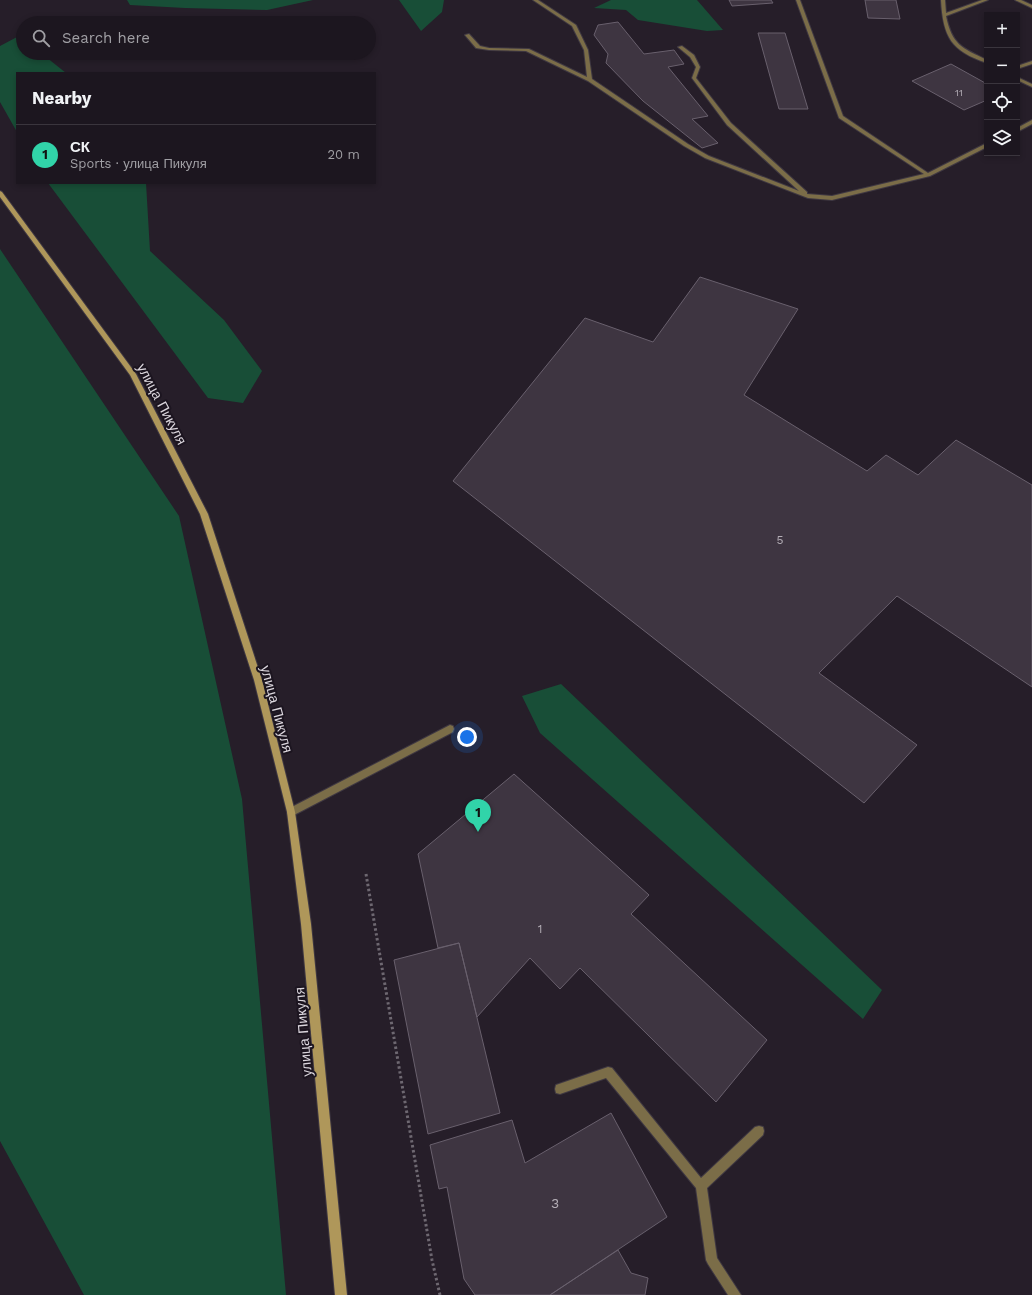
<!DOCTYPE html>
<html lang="en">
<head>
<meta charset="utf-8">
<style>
	body { margin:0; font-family:"Work Sans",sans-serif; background:#251f28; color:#f1f3f6 }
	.controls { position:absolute; right:12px; top:12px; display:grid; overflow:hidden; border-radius:0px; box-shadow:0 2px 6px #0003 }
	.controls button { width:36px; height:36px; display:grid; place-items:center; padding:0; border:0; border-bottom:1px solid #3a353d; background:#1c161f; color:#f1f3f6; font:20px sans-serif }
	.you { position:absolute; left:467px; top:737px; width:14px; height:14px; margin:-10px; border:3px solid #fff; border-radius:50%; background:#1a73e8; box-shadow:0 0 0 6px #1a73e833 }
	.badge { display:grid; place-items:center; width:26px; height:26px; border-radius:50%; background:#31d4a9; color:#111; font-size:13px; font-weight:700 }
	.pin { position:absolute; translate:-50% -33px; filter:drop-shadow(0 1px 2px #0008) }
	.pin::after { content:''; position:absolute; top:21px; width:14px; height:12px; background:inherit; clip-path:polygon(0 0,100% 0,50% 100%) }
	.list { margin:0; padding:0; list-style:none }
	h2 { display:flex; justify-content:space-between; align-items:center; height:52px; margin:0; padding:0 16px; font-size:17px }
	h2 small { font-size:13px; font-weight:400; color:#a09fa4 }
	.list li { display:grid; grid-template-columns:26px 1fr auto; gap:12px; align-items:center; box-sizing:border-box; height:60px; padding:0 16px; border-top:1px solid #3a353d }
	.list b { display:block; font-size:15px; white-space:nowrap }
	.list p { margin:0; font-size:13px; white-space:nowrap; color:#a09fa4 }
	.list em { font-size:13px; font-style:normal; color:#a09fa4 }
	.icon { flex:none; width:22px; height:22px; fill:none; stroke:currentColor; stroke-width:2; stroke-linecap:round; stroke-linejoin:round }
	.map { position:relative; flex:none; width:1032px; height:1295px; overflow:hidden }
	.search { position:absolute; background:#1c161f; box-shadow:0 2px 6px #0003; left:16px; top:16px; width:360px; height:44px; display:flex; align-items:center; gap:10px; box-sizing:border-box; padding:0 14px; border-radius:22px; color:#a09fa4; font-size:15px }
	.panel { position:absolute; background:#1c161f; box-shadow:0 2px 6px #0003; left:16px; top:72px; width:360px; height:112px; border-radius:0px }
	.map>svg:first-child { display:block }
</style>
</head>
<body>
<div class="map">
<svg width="1032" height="1295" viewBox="0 0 1032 1295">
	<rect width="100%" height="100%" fill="#261e29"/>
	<path fill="#184e37" d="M127,0H313L267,10L185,8L130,5Z
		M399,0H444L442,12L421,31Z
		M611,0H697L723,30L707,31L638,20L626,10L594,8Z
		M17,37L23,40V53H41L66,73H17V132L0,102V46Z
		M48,183H146L150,251L224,320L262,371L243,403L208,398Z
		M0,249L179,516L242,799L286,1295H84L0,1141Z
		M561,684L882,990L863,1019L540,733L522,696Z"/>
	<path fill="#3e3541" stroke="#69606d" d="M729,0H771L773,3L732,6Z
		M865,0H896L900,19L868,18Z
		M618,22L644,54L674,50L684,64L668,67L708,116L692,119L718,143L702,148L643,101L606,63L608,54L594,35L598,25Z
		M758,33H785L808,109H779Z
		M951,64L987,84V100L964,110L912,81Z
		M700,277L798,309L744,395L867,471L886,455L918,475L956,440L1032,485V687L897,596L819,673L917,745L864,803L453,481L585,318L653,342Z
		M514,774L649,895L631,914L767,1040L716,1102L580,968L560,989L530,958L477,1017L459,943L438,948L418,854Z
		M459,943L500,1113L428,1134L394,960Z
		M611,1113L667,1217L550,1295H475L464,1279L447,1187L439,1189L430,1145L512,1120L525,1163Z
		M618,1250L631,1273L648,1278L645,1295H550Z"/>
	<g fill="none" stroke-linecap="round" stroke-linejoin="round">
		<g stroke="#3f3842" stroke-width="2">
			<path id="lane" d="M533,0H538L576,25L588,50L592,79L688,144L709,156L799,191L727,125L692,78L696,67L690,57L678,47L682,46L694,55L700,67L696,78L731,123L807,192V194L832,196L924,174L839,118L796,0H800L843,116L928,173L985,144L987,143V147L930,176L832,200L808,198L705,158L684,146L588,81L526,51L489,50L476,48L465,35L469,34L480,46L489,48L529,49L587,77L584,50L572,26Z
				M941,0H945L946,13L982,0H988L946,16C952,45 962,48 987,60V63C951,51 943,37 941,0Z
				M1015,0H1021L1032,5V8Z
				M1032,61V64L1017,69V66Z
				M1032,120V124L1017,132V128Z
				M450,725L453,726L454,729L453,732L294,815L291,816L288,815L287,812L288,809Z
				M608,1067L612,1068L701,1178L755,1127L759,1126L763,1127L764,1131L763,1135L707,1188L717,1258L741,1295H728L708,1264L706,1260L696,1188L606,1078L560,1094L556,1093L555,1089L556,1085Z"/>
		</g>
		<g stroke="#3f3842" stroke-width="2">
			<path id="street" d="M1017,77L1032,84V87L1017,80Z"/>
		</g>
		<g stroke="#3f3842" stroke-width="2">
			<path id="secondary" d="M0,191L2,192L136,374L208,514L262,680L295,812L311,924L347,1295H335L301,924L287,812L254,680L200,514L130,375L0,197Z"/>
		</g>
		<path stroke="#6e6871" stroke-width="3" stroke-dasharray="2.5 2.5" stroke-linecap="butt" d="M366,874L432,1260L440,1295"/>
		<use href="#lane" fill="#7b6d48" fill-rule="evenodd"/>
		<use href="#street" fill="#7b6d48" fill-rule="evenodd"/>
		<use href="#secondary" fill="#af975a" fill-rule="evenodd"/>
	</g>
	<g text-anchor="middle" stroke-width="4" stroke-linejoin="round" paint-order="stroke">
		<g font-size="10" fill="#b4aeb6">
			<text x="959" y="96">11</text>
		</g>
		<g font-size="12" fill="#b4aeb6">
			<text x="780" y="544">5</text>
			<text x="540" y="933">1</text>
		</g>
		<g font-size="14" fill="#dbd6dd" stroke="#1c1520">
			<text transform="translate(162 404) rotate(62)" y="5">улица Пикуля</text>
			<text transform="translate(277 709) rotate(75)" y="5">улица Пикуля</text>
			<text transform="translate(303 1032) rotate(-95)" y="5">улица Пикуля</text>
		</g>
		<g font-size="14" fill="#b4aeb6">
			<text x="555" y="1208">3</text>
		</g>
	</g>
</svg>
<div class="controls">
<button>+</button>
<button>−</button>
<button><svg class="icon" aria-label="locate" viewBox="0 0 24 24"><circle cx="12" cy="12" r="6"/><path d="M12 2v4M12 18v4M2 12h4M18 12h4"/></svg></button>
<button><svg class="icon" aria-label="layers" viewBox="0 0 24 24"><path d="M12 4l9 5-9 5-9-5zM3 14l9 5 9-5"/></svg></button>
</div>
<div class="you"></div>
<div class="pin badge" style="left:478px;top:832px">1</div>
<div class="search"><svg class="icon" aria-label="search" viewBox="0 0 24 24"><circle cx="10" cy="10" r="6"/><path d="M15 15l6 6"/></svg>Search here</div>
<section class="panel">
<h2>Nearby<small></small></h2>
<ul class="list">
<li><span class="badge">1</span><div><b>СК</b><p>Sports · улица Пикуля</p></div><em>20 m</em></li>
</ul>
</section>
</div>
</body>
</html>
